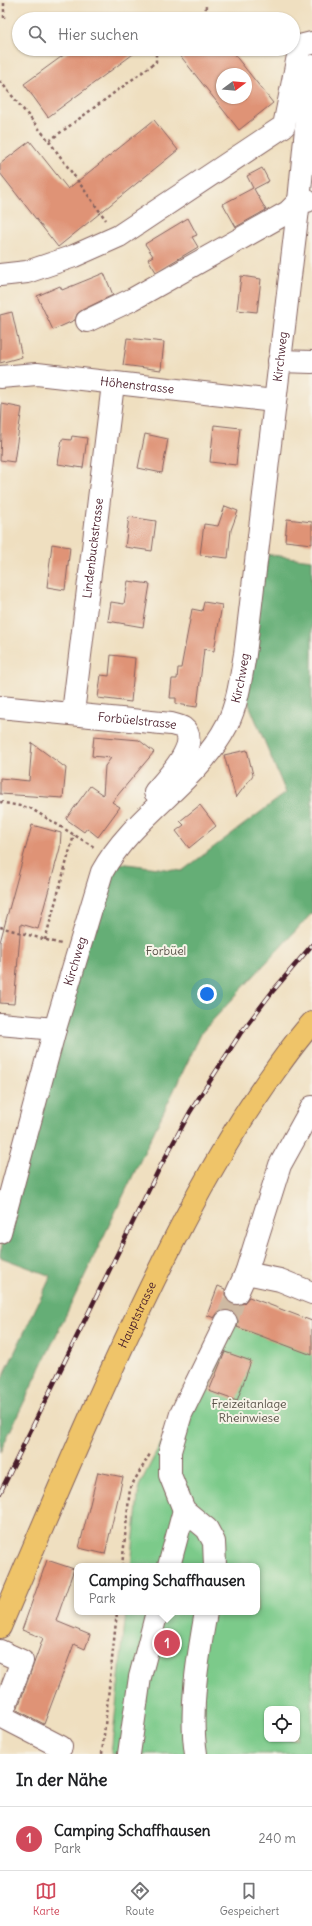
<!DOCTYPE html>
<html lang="de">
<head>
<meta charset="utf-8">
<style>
	body { margin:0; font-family:Delius,sans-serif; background:#f2f2f2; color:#202124 }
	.controls { position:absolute; right:12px; bottom:12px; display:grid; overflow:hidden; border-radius:8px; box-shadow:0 1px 3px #0004 }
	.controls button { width:36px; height:36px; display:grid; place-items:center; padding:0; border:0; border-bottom:1px solid #e0e0e0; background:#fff; color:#202124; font:20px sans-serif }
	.compass { position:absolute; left:216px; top:68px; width:36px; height:36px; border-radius:50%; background:#fff; box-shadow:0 1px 3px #0004; rotate:74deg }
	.you { position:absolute; left:207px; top:994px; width:14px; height:14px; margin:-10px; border:3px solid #fff; border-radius:50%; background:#1a73e8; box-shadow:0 0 0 6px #1a73e833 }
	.badge { display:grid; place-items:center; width:26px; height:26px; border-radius:50%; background:#d1495b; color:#fff; font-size:13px; font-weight:700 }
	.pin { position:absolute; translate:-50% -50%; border:2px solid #fff; box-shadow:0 1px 4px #0006 }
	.popup { position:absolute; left:74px; top:1563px; width:186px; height:52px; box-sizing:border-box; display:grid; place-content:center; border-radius:8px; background:#fff; filter:drop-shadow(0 1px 3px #0005); font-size:13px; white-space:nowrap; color:#757577 }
	.popup b { font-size:15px; color:#202124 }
	.popup::after { content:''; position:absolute; left:50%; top:100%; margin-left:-8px; border:8px solid transparent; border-top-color:#fff }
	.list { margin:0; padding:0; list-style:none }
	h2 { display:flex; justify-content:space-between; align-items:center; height:52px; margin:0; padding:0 16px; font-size:17px }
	h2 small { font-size:13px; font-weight:400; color:#757577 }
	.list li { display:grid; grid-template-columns:26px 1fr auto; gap:12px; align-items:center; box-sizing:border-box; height:64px; padding:0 16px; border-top:1px solid #e0e0e0 }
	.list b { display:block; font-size:15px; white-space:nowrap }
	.list p { margin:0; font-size:13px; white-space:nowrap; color:#757577 }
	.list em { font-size:13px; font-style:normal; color:#757577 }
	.icon { flex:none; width:22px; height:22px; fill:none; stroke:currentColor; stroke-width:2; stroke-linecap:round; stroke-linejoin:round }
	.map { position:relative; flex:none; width:312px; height:1754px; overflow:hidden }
	.search { position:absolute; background:#fff; box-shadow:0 1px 3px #0004; left:12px; right:12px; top:12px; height:44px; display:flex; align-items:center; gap:10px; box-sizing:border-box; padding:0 14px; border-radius:22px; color:#757577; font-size:15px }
	.sheet { height:116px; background:#fff }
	nav { display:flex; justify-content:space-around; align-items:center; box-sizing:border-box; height:56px; border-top:1px solid #e0e0e0; background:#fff; font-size:11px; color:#757577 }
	nav a { display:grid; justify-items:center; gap:2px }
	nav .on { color:#d1495b }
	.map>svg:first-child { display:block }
</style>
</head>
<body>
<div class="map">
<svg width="312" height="1754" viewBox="0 0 312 1754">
	<rect width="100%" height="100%" fill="#f7f3e8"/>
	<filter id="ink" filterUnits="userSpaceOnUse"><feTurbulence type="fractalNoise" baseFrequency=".025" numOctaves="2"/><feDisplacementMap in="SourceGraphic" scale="8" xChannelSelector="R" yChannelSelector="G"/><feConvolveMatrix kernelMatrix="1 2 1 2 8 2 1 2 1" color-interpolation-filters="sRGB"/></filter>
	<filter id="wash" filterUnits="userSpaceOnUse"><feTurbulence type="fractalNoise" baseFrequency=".012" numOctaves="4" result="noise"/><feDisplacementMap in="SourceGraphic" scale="16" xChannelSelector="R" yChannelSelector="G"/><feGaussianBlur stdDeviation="0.9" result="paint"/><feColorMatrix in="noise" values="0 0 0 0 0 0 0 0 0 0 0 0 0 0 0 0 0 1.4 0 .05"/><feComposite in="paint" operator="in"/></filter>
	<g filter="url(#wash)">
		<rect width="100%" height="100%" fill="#efdfc0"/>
		<path fill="#7cca8a" stroke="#63745a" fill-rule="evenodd" d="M236,1299L312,1328V1754H111L126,1612H257V1566H131L139,1486ZM267,1709H297V1739H267Z"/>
		<path fill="#65ae76" stroke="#586650" d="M263,554L312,560V913L202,1032L0,1452V1383L51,1276L0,1257V1253L96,898L111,862L182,871L286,793L246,697Z"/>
		<g id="blocks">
			<path fill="#df9376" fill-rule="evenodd" d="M72,49H140L48,117L24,84Z
				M175,49H230L273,103L239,130ZM222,74H246V98H222Z
				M154,120L178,150L58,247L0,173V164L30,141L68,189Z
				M262,168L269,181L254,189L266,210L236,227L223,204L253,188L247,176Z
				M188,218L197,235L192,237L198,247L156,272L148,259L153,256L145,244Z
				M104,273L113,295L82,310L77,314L75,320L53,330L37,296L60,286L62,290Z
				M241,276L261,279L257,312L237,310Z
				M12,312L22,357L0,363V315Z
				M127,338L164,342L161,370L123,365Z
				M2,404L22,408L14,462L0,460Z
				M214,425L240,428L236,465L210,462Z
				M145,434L168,439L162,473L138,468Z
				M72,436L87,438L83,468L58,464L62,439L71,440Z
				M225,506L238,511L231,530L228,558L200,555L204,524L218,526Z
				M129,517L156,521L152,551L125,547Z
				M287,519L312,522V544L285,541Z
				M52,544L70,547L65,590L47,587Z
				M128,581L150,584L143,627L108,621L111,602L124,604Z
				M204,602L222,605L214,651L204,649L197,707L176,704V698H170L172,679H177L178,668H181L192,609L202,611Z
				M111,655L135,658L131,702L98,698L101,675L109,676Z
				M94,736L139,740L154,752L112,802L120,807L98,837L87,828L84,832L66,819L90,786L103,795L105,766L111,758L92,756Z
				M32,743L66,768L63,798L0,794V778L29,781Z
				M247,750L253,775L236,798L224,755Z
				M200,805L216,826L189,848L176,831L184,825L180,821Z
				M32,825L61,833L60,848L38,929L21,924L14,1004L0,1003V942Z
				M218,1286L225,1289V1295L227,1300L232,1305H239L244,1303L249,1297L312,1321V1355L237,1327L238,1321L237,1315L231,1311L226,1310L219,1311L214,1318L207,1315Z
				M225,1352L251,1361L237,1401L209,1391Z
				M98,1472L123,1477L105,1554L79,1548Z
				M47,1560L74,1569L56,1621L90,1635L85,1649L74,1644L44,1724L17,1710L43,1638L22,1630Z"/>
		</g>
	</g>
	<g filter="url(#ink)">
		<use href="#blocks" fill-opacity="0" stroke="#84625f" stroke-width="1"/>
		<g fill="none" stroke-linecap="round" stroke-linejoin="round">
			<path stroke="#ceb9a2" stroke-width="22" stroke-dasharray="22 11" stroke-linecap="butt" d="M226,1322L237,1293"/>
			<g stroke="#84625f" stroke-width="24">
				<g id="minor">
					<path d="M0,275L27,272L74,256L119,236L284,126L300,46L312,43"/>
					<path d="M87,321L133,299L288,212L299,201H307"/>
					<path d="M279,361L312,362"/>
					<path id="s1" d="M0,377L37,374L274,401"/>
					<path id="s2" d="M0,707L171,724C175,725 180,726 183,728C202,743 165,780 155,792"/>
					<path id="s3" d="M73,713L113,384"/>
					<path d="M0,1024L55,1029"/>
					<path id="s4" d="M0,1232L55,1029L102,872C133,815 197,783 227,725C238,703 241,677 245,654L299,201L312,66"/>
					<path d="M246,1273L280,1280L312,1293"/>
					<path d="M237,1293L246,1273L280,1165L312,1107"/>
					<path d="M169,1566L184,1510"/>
					<path d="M215,1566L214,1542L207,1529L184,1510L170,1475V1451L181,1414L226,1322"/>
					<path d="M0,1651L22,1661L1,1716L61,1747"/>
					<path d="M129,1754L140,1677L157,1612"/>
					<path d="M196,1754C189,1709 198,1657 206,1612"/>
				</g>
			</g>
			<g stroke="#84625f" stroke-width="24">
				<g id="major">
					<path id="s5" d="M0,1627C55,1497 109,1368 173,1242C203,1183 235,1126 274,1072C286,1055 298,1038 312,1023"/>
				</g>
			</g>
			<path stroke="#84625f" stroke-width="2.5" stroke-dasharray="3 3" stroke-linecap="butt" d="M4,18V0
				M201,19L205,16L206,6
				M0,81L49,141L156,62V52L160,49
				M49,141L106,220
				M0,802L30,808L94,847
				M0,927L61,944
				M45,940L74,835
				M122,1566L130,1488L150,1454
				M102,1754L117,1612"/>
			<use href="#minor" stroke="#fff" stroke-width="22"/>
			<use href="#major" stroke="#efc469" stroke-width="22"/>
			<g stroke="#4a1f2b" stroke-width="4.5">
				<path id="rail" d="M0,1493L159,1169L190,1112L240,1034L272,992L312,945"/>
			</g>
			<use href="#rail" stroke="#f7f3e8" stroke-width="3" stroke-dasharray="9" stroke-linecap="butt"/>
		</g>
	</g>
	<g text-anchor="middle" stroke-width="4" stroke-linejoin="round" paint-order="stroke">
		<g font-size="12" fill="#4a1f2b" stroke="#f7f3e8">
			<text dy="4" stroke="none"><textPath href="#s4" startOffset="941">Kirchweg</textPath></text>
			<text dy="4" stroke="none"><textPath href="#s1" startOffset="138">Höhenstrasse</textPath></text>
			<text dy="4" stroke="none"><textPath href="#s3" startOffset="166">Lindenbuckstrasse</textPath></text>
			<text dy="4" stroke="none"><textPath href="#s4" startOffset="617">Kirchweg</textPath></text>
			<text dy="4" stroke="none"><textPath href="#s2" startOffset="138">Forbüelstrasse</textPath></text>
			<text dy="4" stroke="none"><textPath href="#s4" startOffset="281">Kirchweg</textPath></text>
			<text dy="4" stroke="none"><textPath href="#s5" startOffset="341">Hauptstrasse</textPath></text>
		</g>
		<g font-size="12" fill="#595248" stroke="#f7f3e8">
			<text x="166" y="955">Forbüel</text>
			<text x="249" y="1408">Freizeitanlage<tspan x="249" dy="14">Rheinwiese</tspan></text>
		</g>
	</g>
</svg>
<div class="controls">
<button><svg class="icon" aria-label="locate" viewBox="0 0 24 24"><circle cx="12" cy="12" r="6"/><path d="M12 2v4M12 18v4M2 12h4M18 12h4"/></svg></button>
</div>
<svg class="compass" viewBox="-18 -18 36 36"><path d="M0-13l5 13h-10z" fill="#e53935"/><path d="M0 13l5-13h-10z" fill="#757577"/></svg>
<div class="you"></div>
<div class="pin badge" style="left:167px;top:1643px">1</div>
<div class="popup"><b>Camping Schaffhausen</b>Park</div>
<div class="search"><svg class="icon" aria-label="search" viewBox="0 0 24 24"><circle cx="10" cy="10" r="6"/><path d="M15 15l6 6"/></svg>Hier suchen</div>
</div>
<section class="sheet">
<h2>In der Nähe<small></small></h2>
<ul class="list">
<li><span class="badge">1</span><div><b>Camping Schaffhausen</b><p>Park</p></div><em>240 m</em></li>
</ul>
</section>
<nav>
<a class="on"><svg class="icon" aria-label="map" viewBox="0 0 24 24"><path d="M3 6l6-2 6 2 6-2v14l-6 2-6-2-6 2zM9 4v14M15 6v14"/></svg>Karte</a>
<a><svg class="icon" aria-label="directions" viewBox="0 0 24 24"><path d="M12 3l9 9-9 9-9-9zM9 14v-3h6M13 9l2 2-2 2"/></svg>Route</a>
<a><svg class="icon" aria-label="saved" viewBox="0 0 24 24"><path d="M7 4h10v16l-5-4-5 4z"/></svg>Gespeichert</a>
</nav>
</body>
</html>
